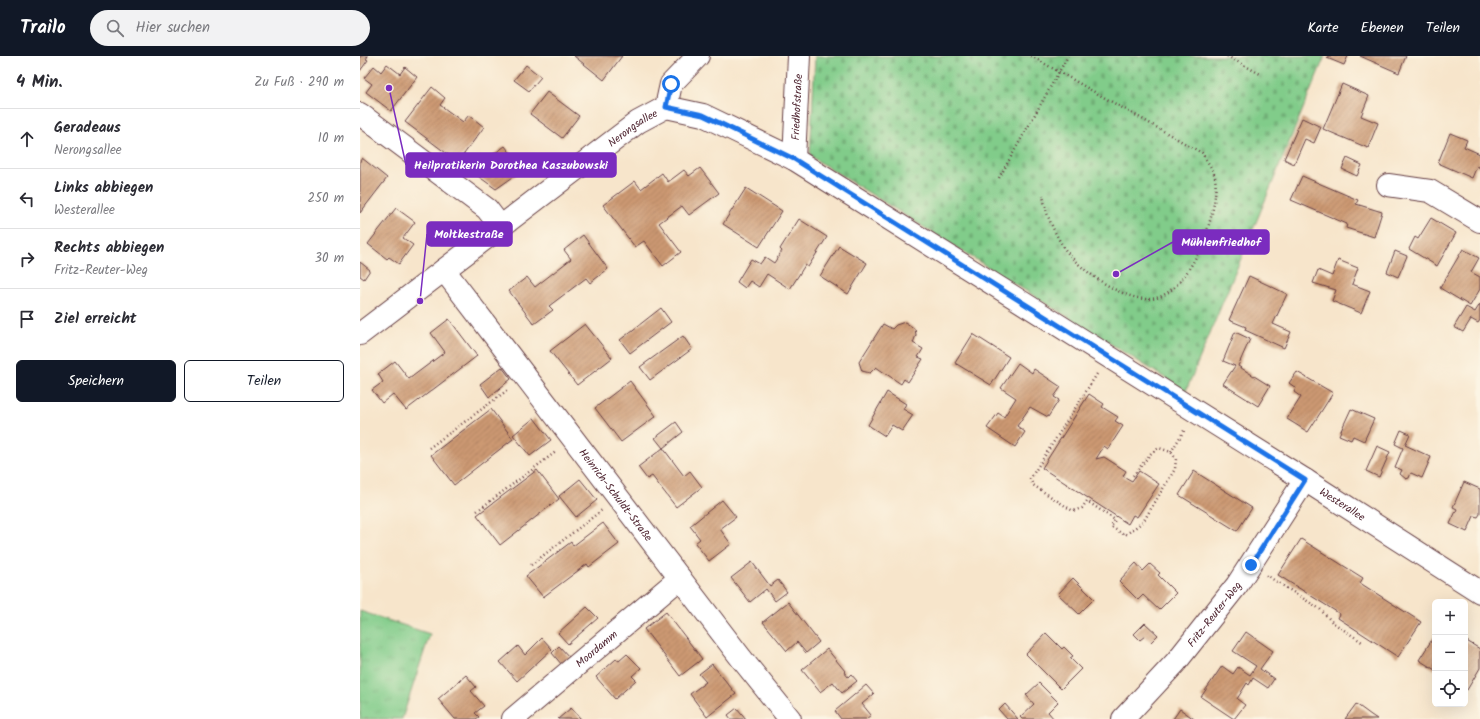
<!DOCTYPE html>
<html lang="de">
<head>
<meta charset="utf-8">
<style>
	body { margin:0; font-family:Kalam,sans-serif; background:#f2f2f3; color:#2b2b33 }
	.controls { position:absolute; right:12px; bottom:12px; display:grid; overflow:hidden; border-radius:6px; box-shadow:0 4px 16px #0002 }
	.controls button { width:36px; height:36px; display:grid; place-items:center; padding:0; border:0; border-bottom:1px solid #e1e1e2; background:#fff; color:#2b2b33; font:20px sans-serif }
	.stop { position:absolute; width:12px; height:12px; margin:-9px; border:3px solid #1a73e8; border-radius:50%; background:#fff }
	.stop.end { background:#1a73e8; border-color:#fff; box-shadow:0 1px 4px #0008 }
	.list { margin:0; padding:0; list-style:none }
	h2 { display:flex; justify-content:space-between; align-items:center; height:52px; margin:0; padding:0 16px; font-size:17px }
	h2 small { font-size:13px; font-weight:400; color:#7c7c81 }
	.list li { display:grid; grid-template-columns:26px 1fr auto; gap:12px; align-items:center; box-sizing:border-box; height:60px; padding:0 16px; border-top:1px solid #e1e1e2 }
	.list b { display:block; font-size:15px; white-space:nowrap }
	.list p { margin:0; font-size:13px; white-space:nowrap; color:#7c7c81 }
	.list em { font-size:13px; font-style:normal; color:#7c7c81 }
	.actions { display:flex; gap:8px; padding:12px 16px }
	.actions a { flex:1; padding:9px 0; border:1px solid #111827; border-radius:6px; text-align:center; font-size:14px; color:#111827 }
	.actions .main { background:#111827; color:#fff }
	.icon { flex:none; width:22px; height:22px; fill:none; stroke:currentColor; stroke-width:2; stroke-linecap:round; stroke-linejoin:round }
	.map { position:relative; flex:none; width:1120px; height:663px; overflow:hidden }
	header { display:flex; align-items:center; gap:24px; box-sizing:border-box; height:56px; padding:0 20px; background:#111827; color:#fff }
	header strong { font-size:19px }
	nav { display:flex; gap:22px; margin-inline-start:auto; font-size:14px }
	.search { width:280px; height:36px; background:#f2f2f3; display:flex; align-items:center; gap:10px; box-sizing:border-box; padding:0 14px; border-radius:22px; color:#7c7c81; font-size:15px }
	main { display:flex }
	aside { flex:1; background:#fff }
	.map>svg:first-child { display:block }
</style>
</head>
<body>
<header>
<strong>Trailo</strong>
<div class="search"><svg class="icon" aria-label="search" viewBox="0 0 24 24"><circle cx="10" cy="10" r="6"/><path d="M15 15l6 6"/></svg>Hier suchen</div>
<nav><a>Karte</a><a>Ebenen</a><a>Teilen</a></nav>
</header>
<main>
<aside>
<h2>4 Min.<small>Zu Fuß · 290 m</small></h2>
<ul class="list">
<li><svg class="icon" aria-label="ahead" viewBox="0 0 24 24"><path d="M12 20V5M6 11l6-6 6 6"/></svg><div><b>Geradeaus</b><p>Nerongsallee</p></div><em>10 m</em></li>
<li><svg class="icon" aria-label="left" viewBox="0 0 24 24"><path d="M17 20v-9H6M10 6l-5 5 5 5"/></svg><div><b>Links abbiegen</b><p>Westerallee</p></div><em>250 m</em></li>
<li><svg class="icon" aria-label="right" viewBox="0 0 24 24"><path d="M7 20v-9h11M14 6l5 5-5 5"/></svg><div><b>Rechts abbiegen</b><p>Fritz-Reuter-Weg</p></div><em>30 m</em></li>
<li><svg class="icon" aria-label="arrive" viewBox="0 0 24 24"><path d="M6 21V4h12l-3 4 3 4H6"/></svg><div><b>Ziel erreicht</b></div></li>
</ul>
<div class="actions"><a class="main">Speichern</a><a>Teilen</a></div>
</aside>
<div class="map">
<svg width="1120" height="663" viewBox="0 0 1120 663">
	<defs>
		<pattern id="cemetery-stones" width="16" height="16" patternUnits="userSpaceOnUse"><rect width="16" height="16" fill="#81cc8a"/><path d="M2 7V4a2 2 0 0 1 4 0v3zM10 15v-3a2 2 0 0 1 4 0v3z" fill="#71af77"/></pattern>
		<pattern id="park-tufts" width="24" height="20" patternUnits="userSpaceOnUse"><rect width="24" height="20" fill="#81cc8a"/><path d="M3 7l-1-3M5 7V3M7 7l1-3M15 17l-1-3M17 17v-4M19 17l1-3" fill="none" stroke="#71af77"/></pattern>
		<pattern id="building-hatch" width="6" height="6" patternUnits="userSpaceOnUse"><rect width="6" height="6" fill="#cc9972"/><path d="M-1 1l2-2M0 6l6-6M5 7l2-2" fill="none" stroke="#a87c5e"/></pattern>
	</defs>
	<rect width="100%" height="100%" fill="#fcf5e5"/>
	<filter id="ink" filterUnits="userSpaceOnUse"><feTurbulence type="fractalNoise" baseFrequency=".025" numOctaves="2"/><feDisplacementMap in="SourceGraphic" scale="8" xChannelSelector="R" yChannelSelector="G"/><feConvolveMatrix kernelMatrix="1 2 1 2 8 2 1 2 1" color-interpolation-filters="sRGB"/></filter>
	<filter id="wash" filterUnits="userSpaceOnUse"><feTurbulence type="fractalNoise" baseFrequency=".012" numOctaves="4" result="noise"/><feDisplacementMap in="SourceGraphic" scale="16" xChannelSelector="R" yChannelSelector="G"/><feGaussianBlur stdDeviation="0.9" result="paint"/><feColorMatrix in="noise" values="0 0 0 0 0 0 0 0 0 0 0 0 0 0 0 0 0 1.4 0 .05"/><feComposite in="paint" operator="in"/></filter>
	<g filter="url(#wash)">
		<rect width="100%" height="100%" fill="#f7e5cb"/>
		<path fill="url(#cemetery-stones)" stroke="#66765a" d="M455,0H965L826,335L450,100Z"/>
		<path fill="url(#park-tufts)" stroke="#66765a" d="M0,555L70,578L42,663H0Z"/>
		<g id="blocks">
			<path fill="url(#building-hatch)" d="M0,0H8L6,3L8,4L0,15Z
				M214,0H262L244,24Z
				M968,0H988L984,9L967,2Z
				M1000,0H1046L1039,17Z
				M27,8L40,18L45,11L57,21L31,55L6,36L12,28L4,22L14,10L21,16Z
				M166,9L181,21L169,35L154,24Z
				M982,28L1009,40L1001,60L1018,67L1008,92L963,73Z
				M72,31L85,42L80,49L103,66L109,59L124,71L98,106L45,66Z
				M187,36L219,60L202,82L170,58Z
				M942,62L961,71L954,87L945,83L934,108L924,103Z
				M1090,77L1107,84L1104,91L1120,98V112L1117,110L1112,122L1078,107Z
				M145,90L163,114L136,133L111,115L118,104L122,107Z
				M2,102L27,122L0,157V105Z
				M987,102L1002,109L997,120L982,113Z
				M340,112L359,137L329,159L322,150L299,167L321,196L303,210L284,185L275,191L243,149L275,125L281,133L302,117L308,126L324,114L329,120Z
				M942,120L998,144L996,148L1022,156L1014,181L986,172L987,168L931,144Z
				M386,132L422,155L399,191L363,168Z
				M36,152L55,166L43,182L53,189L39,208L29,201L27,203L8,188Z
				M1071,162L1096,177L1077,210L1049,193L1055,181L1058,183Z
				M439,163L467,181L448,211L445,209L430,233L407,218L399,231L390,225L385,232L377,226L391,203L400,208L405,201L414,207L422,195L420,193Z
				M223,179L248,213L230,227L226,222L189,250L193,254L174,268L149,235L167,221L175,231L211,203L204,194Z
				M479,190L507,207L488,238L460,220Z
				M1103,193L1119,202L1111,216L1120,221V233L1110,250L1080,232Z
				M1035,195L1047,200L1038,221L1027,216Z
				M978,204L998,212L992,228L1010,235L1001,257L972,245L976,234L953,227L958,214L972,220Z
				M0,206L10,214L4,223L0,220Z
				M889,220L927,238L913,268L931,276L924,292L885,274L886,271L869,264Z
				M1120,248V264L1118,267L1111,263L1103,276L1094,271L1106,251L1115,256Z
				M301,252L311,266L270,297L260,284Z
				M89,263L117,300L46,354L33,338L22,347L12,334L23,326L18,318L35,305L49,323L85,296L71,277Z
				M545,266L555,273L556,279L553,287L563,293L558,301L563,303L548,326L544,323L541,328L516,311L510,317L502,315L499,306L523,268L532,273L536,269Z
				M225,268L252,302L217,329L190,295Z
				M875,276L890,283L878,310L910,330L898,350L863,328L875,310L863,305Z
				M613,278L649,301L631,329L595,307Z
				M323,280L332,293L290,324L280,311Z
				M658,307L672,317L674,313L701,331L694,341L699,344L688,361L670,351L657,370L665,376L655,391L627,372L638,357L644,361L656,342L641,332Z
				M142,311L151,323L129,341L120,328Z
				M937,316L973,337L948,376L927,363L941,341L934,336L936,332L929,327Z
				M270,325L296,360L261,386L235,352Z
				M527,336L546,348L543,353L553,359L542,375L532,369L525,380L508,369Z
				M729,338L744,348L742,351L758,361L755,365L763,370L748,393L744,390L736,403L744,401L766,415L763,420L772,425L779,415L799,428L777,461L773,459L768,468L682,412Z
				M131,353L153,383L94,429L71,399Z
				M991,353L1014,363L1004,385L993,380L991,384L979,379Z
				M174,362L191,384L170,400L153,379Z
				M316,366L323,376L303,392L295,382Z
				M1041,374L1050,378L1045,389L1071,401L1062,422L1051,417L1049,422L1046,423L1040,418L1042,414L1035,411L1043,392L1035,388Z
				M1017,390L1030,396L1019,421L1006,415Z
				M303,392L324,420L330,415L342,431L316,451L292,420L287,423L278,411Z
				M177,414L199,443L140,489L117,459Z
				M834,415L892,452L877,475L819,439Z
				M220,423L237,444L216,461L199,440Z
				M1104,426L1120,433V458L1118,461L1114,460L1107,476L1090,468L1097,453L1093,451Z
				M362,444L376,461L360,473L371,488L349,505L335,487L340,483L330,470Z
				M243,467L259,488L229,511L227,508L183,541L166,520L211,486L213,490Z
				M941,483L1003,522L1000,527L1061,566L1038,601L978,562L980,558L918,519Z
				M392,506L410,530L418,524L427,536L415,545L406,533L390,546L371,522Z
				M776,507L783,515L790,508L800,517L798,519L816,537L799,554L783,539L778,544L759,525Z
				M713,522L734,543L719,558L698,538Z
				M428,546L459,586L446,597L437,586L427,595L403,566Z
				M227,551L238,562L208,588L198,577Z
				M306,556L342,603L320,620L284,573Z
				M785,567L798,579L791,586L785,580L780,584L774,578Z
				M886,576L913,595L900,613L914,623L908,632L893,622L889,629L887,627L877,643L885,649L874,663L841,641L862,610L873,618L878,611L890,619L896,610L873,595Z
				M686,577L702,593L704,591L713,600L710,602L721,613L701,633L666,598Z
				M1075,579V614L1059,604Z
				M182,582L192,593L157,625L140,606L158,590L165,599Z
				M1105,584L1120,593V612L1107,634L1105,633Z
				M199,590L210,602L202,609L192,597Z
				M467,593L485,615L484,616L488,621L491,618L497,625L482,637L473,626L460,636L442,614Z
				M267,598L281,612L272,620L276,624L255,643L236,621L256,603L259,605Z
				M352,608L376,638L347,661L330,638L346,626L339,618Z
				M106,619L116,631L111,635L124,650L115,657L119,661L116,663H95L78,643Z
				M679,627L698,646L688,656L694,663H662L660,661L674,648L666,639Z
				M506,629L514,638L502,648L511,659L506,663H481L475,655Z
				M645,648L658,663H647L639,654Z
				M996,648L1011,659L1017,663H985Z
				M211,652L221,663H198Z
				M377,652L382,658L386,663H371L368,659Z
				M820,653L834,663H813Z"/>
		</g>
	</g>
	<g filter="url(#ink)">
		<use href="#blocks" fill-opacity="0" stroke="#643d43" stroke-width="1"/>
		<g fill="none" stroke-linecap="round" stroke-linejoin="round">
			<g stroke="#643d43" stroke-width="24">
				<g id="minor">
					<path id="s1" d="M306,51L343,59L434,103L945,424L1120,536"/>
					<path d="M0,58L127,153L140,170"/>
					<path id="s2" d="M434,103L439,0"/>
					<path d="M1028,129L1070,135L1120,165"/>
					<path id="s3" d="M84,214L381,602L430,663"/>
					<path id="s4" d="M0,278L278,66L306,51L311,28L338,0"/>
					<path id="s5" d="M153,663L320,522"/>
					<path id="s6" d="M763,663L816,606L877,529L945,424"/>
				</g>
			</g>
			<path stroke="#643d43" stroke-width="2.5" stroke-dasharray="1 3" stroke-linecap="butt" d="M671,0L842,97C846,104 853,113 855,121C860,154 832,233 796,242C769,250 718,213 704,192C694,176 685,157 683,139
				M867,0L902,19
				M639,122L708,0
				M737,318L670,423L673,429L713,455L722,452L727,445L755,464L751,471L765,479L783,466L815,413L816,403L811,396L799,392L792,396L772,421
				M69,392L149,333
				M811,396L825,373
				M117,455L197,395
				M171,509L242,454
				M906,519L960,553L972,566L1002,586"/>
			<use href="#minor" stroke="#fff" stroke-width="22"/>
		</g>
	</g>
	<g fill="none" stroke-linecap="round" stroke-linejoin="round" filter="url(#ink)">
		<path stroke="#1a73e8" stroke-width="5" d="M311,28L306,51L343,59L434,103L945,424L891,509"/>
	</g>
	<g text-anchor="middle" stroke-width="3" stroke-linejoin="round" paint-order="stroke">
		<g font-size="11" fill="#4a1f2b" stroke="#fcf5e5">
			<text dy="4" stroke="none"><textPath href="#s2" startOffset="52">Friedhofstraße</textPath></text>
			<text dy="4" stroke="none"><textPath href="#s4" startOffset="342">Nerongsallee</textPath></text>
			<text dy="4" stroke="none"><textPath href="#s3" startOffset="283">Heinrich-Schuldt-Straße</textPath></text>
			<text dy="4" stroke="none"><textPath href="#s1" startOffset="787">Westerallee</textPath></text>
			<text dy="4" stroke="none"><textPath href="#s6" startOffset="139">Fritz-Reuter-Weg</textPath></text>
			<text dy="4" stroke="none"><textPath href="#s5" startOffset="109">Moordamm</textPath></text>
		</g>
	</g>
	<path fill="none" stroke="#7b2cbf" stroke-width="1.5" d="M29 32L46 109M60 245L67 178M756 218L813 186"/>
	<g fill="#7b2cbf" stroke="#fcf5e5" stroke-width="1.5">
		<circle cx="29" cy="32" r="4"/>
		<circle cx="60" cy="245" r="4"/>
		<circle cx="756" cy="218" r="4"/>
	</g>
	<g fill="#7b2cbf" stroke="#7b2cbf" stroke-width="1.5">
		<rect x="46" y="97" width="210" height="24" rx="4"/>
		<rect x="67" y="166" width="85" height="24" rx="4"/>
		<rect x="813" y="174" width="96" height="24" rx="4"/>
	</g>
	<g font-size="12" text-anchor="middle" font-weight="bold" fill="#fff">
		<text x="151" y="113">Heilpratikerin Dorothea Kaszubowski</text>
		<text x="109" y="182">Moltkestraße</text>
		<text x="861" y="190">Mühlenfriedhof</text>
	</g>
</svg>
<div class="controls">
<button>+</button>
<button>−</button>
<button><svg class="icon" aria-label="locate" viewBox="0 0 24 24"><circle cx="12" cy="12" r="6"/><path d="M12 2v4M12 18v4M2 12h4M18 12h4"/></svg></button>
</div>
<div class="stop" style="left:311px;top:28px"></div>
<div class="stop end" style="left:891px;top:509px"></div>
</div>
</main>
</body>
</html>
